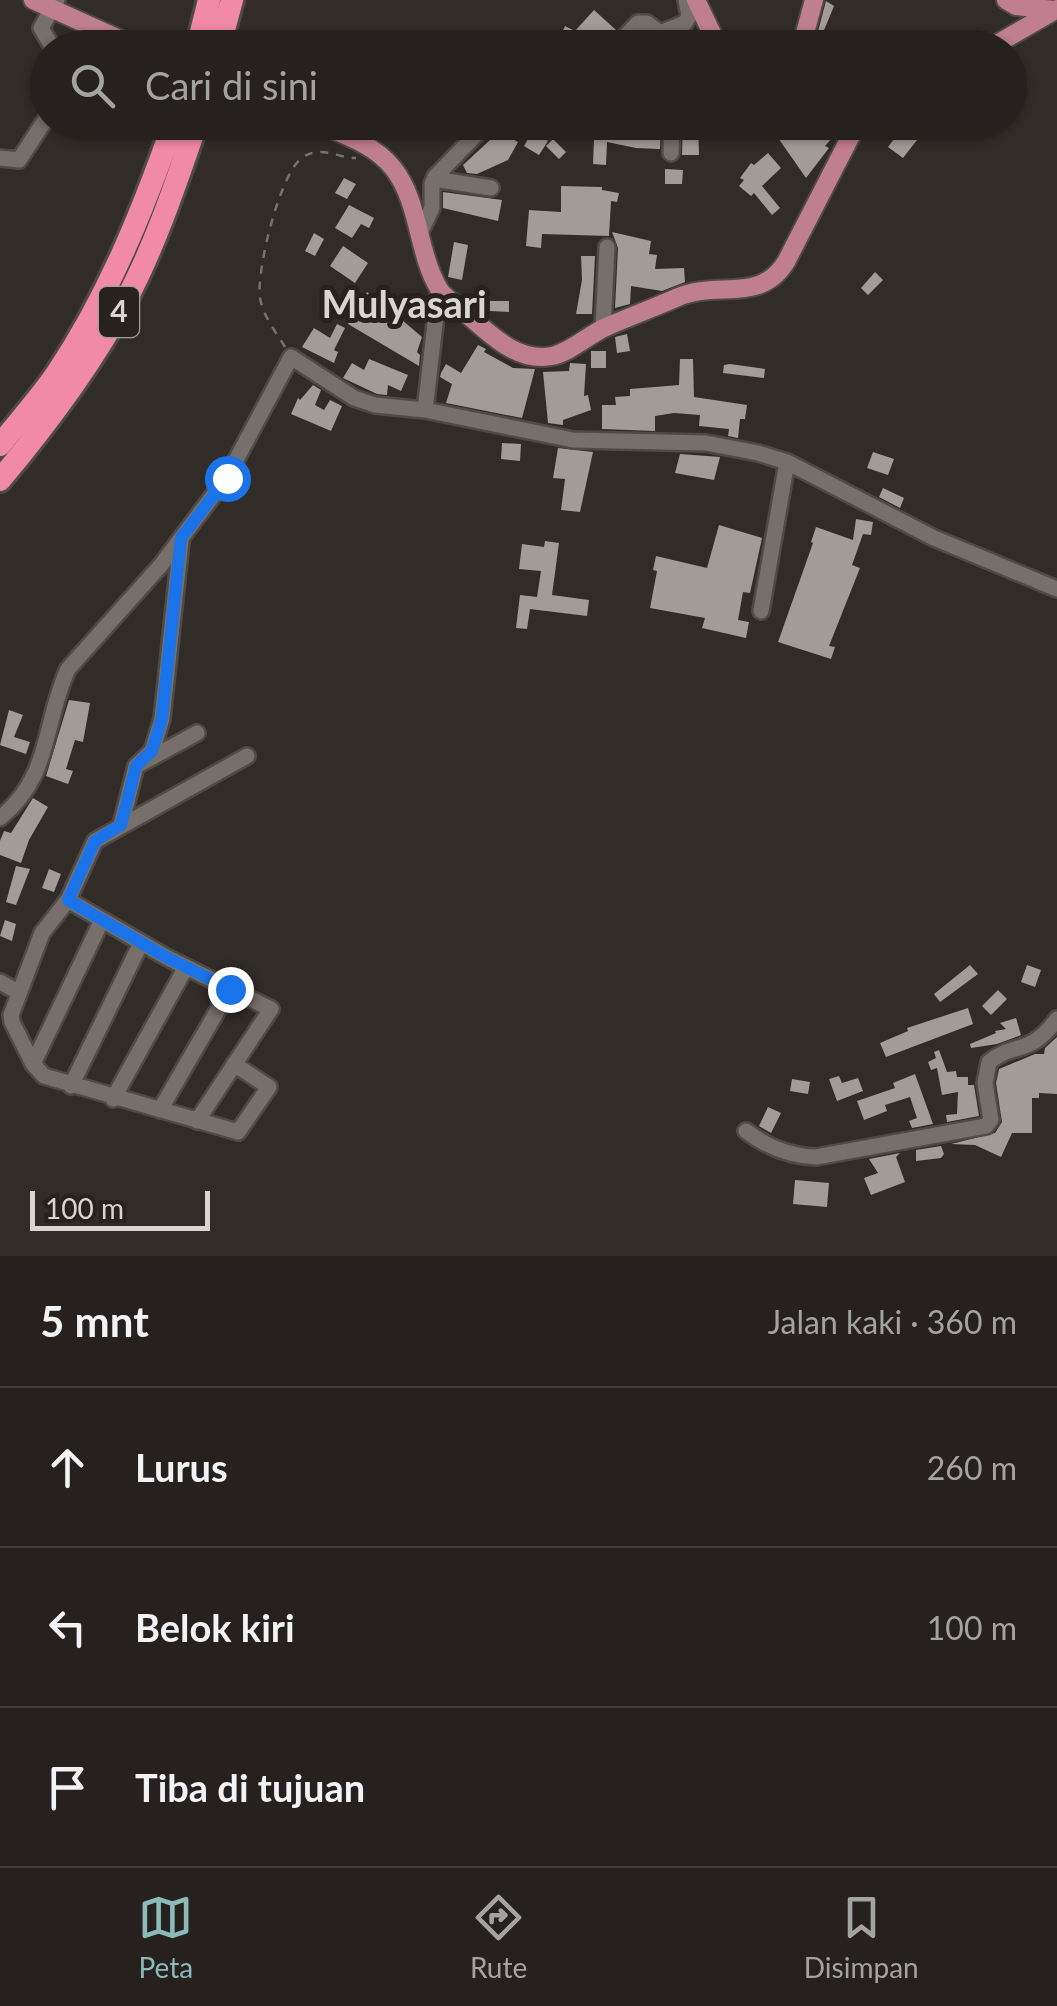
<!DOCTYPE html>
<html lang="id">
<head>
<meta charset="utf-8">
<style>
	body { margin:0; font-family:Lato,sans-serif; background:#2e2927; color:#f1f3f6 }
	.scale { position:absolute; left:30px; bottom:25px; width:180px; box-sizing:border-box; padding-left:10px; border:5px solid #d9d5d2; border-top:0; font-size:28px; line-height:35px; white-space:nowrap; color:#d9d5d2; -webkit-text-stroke:8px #28221e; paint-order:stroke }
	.stop { position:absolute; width:30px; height:30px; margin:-22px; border:8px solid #1a73e8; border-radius:50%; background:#fff }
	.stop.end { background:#1a73e8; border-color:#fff; box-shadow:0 2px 10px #0008 }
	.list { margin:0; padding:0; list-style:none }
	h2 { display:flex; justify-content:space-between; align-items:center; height:130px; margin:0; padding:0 40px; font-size:42px }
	h2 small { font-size:32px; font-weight:400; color:#a4a3a4 }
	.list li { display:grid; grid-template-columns:65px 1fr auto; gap:30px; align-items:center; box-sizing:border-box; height:160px; padding:0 40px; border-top:2px solid #423e3c }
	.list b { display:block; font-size:38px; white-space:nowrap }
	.list em { font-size:32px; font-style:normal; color:#a4a3a4 }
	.icon { flex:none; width:55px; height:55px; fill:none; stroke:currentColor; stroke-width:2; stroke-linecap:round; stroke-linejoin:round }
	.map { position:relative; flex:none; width:1057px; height:1256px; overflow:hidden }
	.search { position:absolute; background:#26211e; box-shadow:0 2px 8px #0004; left:30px; right:30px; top:30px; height:110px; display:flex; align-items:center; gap:25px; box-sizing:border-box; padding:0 35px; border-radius:55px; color:#a4a3a4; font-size:38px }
	.sheet { height:610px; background:#26211e }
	nav { display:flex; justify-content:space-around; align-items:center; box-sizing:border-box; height:140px; border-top:2px solid #423e3c; background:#26211e; font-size:28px; color:#a4a3a4 }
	nav a { display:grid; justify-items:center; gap:5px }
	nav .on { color:#8bbbb9 }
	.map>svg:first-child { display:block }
</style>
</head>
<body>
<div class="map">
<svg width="1057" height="1256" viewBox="0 0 1057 1256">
	<rect width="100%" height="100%" fill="#322c28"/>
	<path fill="#a29b96" d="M826,1L834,6L820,40L816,39Z
		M594,10L616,30L603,48H571L573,43L560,37L565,26L575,31Z
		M500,122L511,127L507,136L518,142L508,160L477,174L467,173L463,165L490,140Z
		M591,122H661L660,149L636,148L607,142L606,165L593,164L594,140L588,138Z
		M683,122H698L699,155H682Z
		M712,122H746L749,135L740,137L739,133Z
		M767,122H788L790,136L801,122H813L832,138L825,146L829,148L806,178Z
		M902,128L917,140L903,158L888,147Z
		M532,132L548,141L539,155L524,146Z
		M553,139L566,152L559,159L546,146Z
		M768,153L781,168L762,186L780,208L772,215L754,193L751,196L739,186L744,180L740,178L751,163L754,165Z
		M665,169L683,170L682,184H665Z
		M344,178L356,184L347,199L335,193Z
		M561,186L602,187V190L619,193L617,202L611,201L609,236L542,234L541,248L526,246L529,210L561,212Z
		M443,192L502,200L498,221L443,208Z
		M349,205L374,218L369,228L361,224L352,238L335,228Z
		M612,232L651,241L649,254L657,255L655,269L684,268L685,282L662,291L631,286L630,304L615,308L618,248Z
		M314,233L324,239L315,256L305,251Z
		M454,242L468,245L462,280L448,277Z
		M343,246L368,263L355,283L330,266Z
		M581,256H595L592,314H576L582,280Z
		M875,272L883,280L868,295L861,288Z
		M367,292L380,304L371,313L397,327L402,320L422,337L417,352L420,355L419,366L348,324Z
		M489,293V309H480L473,303V294Z
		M490,301H509V312L490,311Z
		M337,324L345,328L334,350L338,352L334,363L302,347L314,328L330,338Z
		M627,334L630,351L617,353L615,337Z
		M478,345L486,349L484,352L513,368L535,369L522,418L446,403L452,384L440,377L441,373L446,364L461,373Z
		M591,351H606V368H591Z
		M369,359L408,375L401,391L388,385L387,395L377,394L343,378L352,363L364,370Z
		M680,359H693L694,397L747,405L745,419H740L738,438L728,436L729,429L699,426L700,415L674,413L655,416V431L602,429V405H616L615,397L630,396V389L679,385Z
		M570,363L586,364L584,396L588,395L591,410L563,420V425L548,423L543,372L569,371Z
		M730,364L765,369L764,378L723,373L724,365Z
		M313,385L321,390L315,405L324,410L330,400L342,406L331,431L291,414L298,398L300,400Z
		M502,443L521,444L520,461L501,459Z
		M558,448L593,452L580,512L561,510L565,479L553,478Z
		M873,452L894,459L888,475L867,468Z
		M680,454L720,457L714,480L675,473Z
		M883,488L904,498L900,508L879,497Z
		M856,519L873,522L871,535L863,534L852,565L860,568L829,646L835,647L831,659L778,642L813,543L811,542L816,527L853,540Z
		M719,525L762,538L750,593L743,592L738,620L749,622L746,638L702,628L705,618L650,608L657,571L653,570L656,556L707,568Z
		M545,541L559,543L552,595L589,600L587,616L530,609L527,629L516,628L520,595L537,597L541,571L519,569L522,544L544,547Z
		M69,700L90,703L83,742L75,740L66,769L73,771L68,784L46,776Z
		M9,710L23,715L14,737L30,742L26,754L0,745Z
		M33,798L48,807L29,840L21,863L0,855V841L4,831L11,833Z
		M16,866L30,869L16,905L6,902Z
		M49,869L61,874L54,892L42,888Z
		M5,920L16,924L12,941L0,936Z
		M970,965L978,974L940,1002L934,994Z
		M1027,965L1041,970L1035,987L1021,982Z
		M998,990L1007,999L991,1015L982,1006Z
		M968,1008L973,1024L886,1057L880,1043L908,1031L907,1028Z
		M1016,1018L1021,1035L997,1044L971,1048L970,1044L996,1033L995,1031L1006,1029L1000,1023Z
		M1057,1037V1094L1039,1093V1098H1032V1133H1012L1001,1157L975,1145L951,1144L995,1133L1002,1122L996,1083L999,1069L1035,1054H1044L1045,1048Z
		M939,1050L947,1072L956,1071L957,1077H968V1085H974L979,1116L947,1122L946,1115L957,1114L958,1092L942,1095L937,1068L931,1070L928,1062L936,1058L934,1052Z
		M915,1074L933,1124L912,1128L909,1121L917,1118L910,1097L885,1105L887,1111L864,1120L857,1101L895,1088L893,1083Z
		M839,1076L842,1083L858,1078L863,1091L837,1101L829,1079Z
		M792,1079L810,1082L808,1094L790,1091Z
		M768,1107L781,1113L771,1133L759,1126Z
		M941,1146L944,1154L941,1158L916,1161V1150Z
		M900,1153L896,1157L905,1182L871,1195L864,1178L878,1173L869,1159Z
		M795,1180L829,1183L827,1207L793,1204Z"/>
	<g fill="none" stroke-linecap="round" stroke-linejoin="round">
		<g stroke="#4f4a46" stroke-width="20">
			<path id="minor" d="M53,48L41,28L57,0
				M614,48L638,23H647L660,33L685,23L689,16L686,0
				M671,153L672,122
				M0,158L19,160L48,116
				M434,179L491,188
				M420,233L432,208V184L435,177L488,122
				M603,328L607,247
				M425,410L439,290
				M181,542L162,719L152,751L136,766L197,733
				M761,611L787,462
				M0,818C52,776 43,723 68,669L161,565L227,477L291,357L354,398L375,405L425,410L573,440L706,443L758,453L787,462L934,538L1057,589
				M121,825L136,766
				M68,900L42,933L11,1015L12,1022L33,1064L44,1076L238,1132L269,1087L234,1064
				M0,982L18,992
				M33,1064L102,920
				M71,1086L141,943
				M113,1099L186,967
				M160,1110L230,989
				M197,1121L271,1009L166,957L68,900L95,841L247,756
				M746,1131C767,1147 790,1156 816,1157L986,1126L991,1120L985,1083L989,1062C1015,1041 1029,1057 1057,1019"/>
		</g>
		<g stroke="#4f4a46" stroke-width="22">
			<path id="major" d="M33,0L139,48
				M696,0L719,48
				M1006,0L1016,6L1054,10
				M801,48L814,0
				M990,48L1057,9
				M315,122C342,134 374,144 393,168C420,202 417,252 439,289C443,296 454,303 461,309C487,331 515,363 552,356C571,352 588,335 606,327C629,317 653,308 676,298C717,279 759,305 786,262L858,122"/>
		</g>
		<g stroke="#4f4a46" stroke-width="28">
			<path id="highway" d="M197,48L209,0
				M219,48L232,0
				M0,445C19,421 40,398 57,373C109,295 143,210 174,122
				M0,480C47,424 90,367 125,302C155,246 176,183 197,122"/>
		</g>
		<path stroke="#77726e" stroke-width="2.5" stroke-dasharray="8 8" stroke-linecap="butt" d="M285,347C276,332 263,316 260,298C256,271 280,172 303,157C322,145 337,158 356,158"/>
		<use href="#minor" stroke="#766f6a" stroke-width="15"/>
		<use href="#major" stroke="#c07f8d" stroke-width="18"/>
		<use href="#highway" stroke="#f18aa4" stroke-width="22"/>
	</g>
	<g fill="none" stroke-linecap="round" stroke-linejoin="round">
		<path stroke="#1a73e8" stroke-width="12" d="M227,478L181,538L162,718L152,751L136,766L121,825L95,841L68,900L166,957L230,989"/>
	</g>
	<g text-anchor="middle" stroke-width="10" stroke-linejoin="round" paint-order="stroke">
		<rect fill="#28221e" stroke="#a49f9c" stroke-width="2.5" x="99" y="287" width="40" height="50" rx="8"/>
		<g font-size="30" font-weight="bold" fill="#d9d5d2">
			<text x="119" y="322">4</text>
		</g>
		<g font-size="38" font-weight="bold" fill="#d9d5d2" stroke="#28221e">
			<text x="404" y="318">Mulyasari</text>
		</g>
	</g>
</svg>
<div class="scale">100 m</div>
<div class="stop" style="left:227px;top:478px"></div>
<div class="stop end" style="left:230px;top:989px"></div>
<div class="search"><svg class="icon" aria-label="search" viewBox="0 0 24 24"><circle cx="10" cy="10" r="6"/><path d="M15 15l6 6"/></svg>Cari di sini</div>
</div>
<section class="sheet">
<h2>5 mnt<small>Jalan kaki · 360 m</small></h2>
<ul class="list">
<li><svg class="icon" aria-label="ahead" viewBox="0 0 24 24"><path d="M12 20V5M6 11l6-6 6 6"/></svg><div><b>Lurus</b></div><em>260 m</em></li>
<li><svg class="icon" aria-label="left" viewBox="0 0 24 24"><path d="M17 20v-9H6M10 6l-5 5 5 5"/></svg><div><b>Belok kiri</b></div><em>100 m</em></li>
<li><svg class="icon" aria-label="arrive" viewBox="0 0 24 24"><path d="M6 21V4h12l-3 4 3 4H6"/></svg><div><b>Tiba di tujuan</b></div></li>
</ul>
</section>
<nav>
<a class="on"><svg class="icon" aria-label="map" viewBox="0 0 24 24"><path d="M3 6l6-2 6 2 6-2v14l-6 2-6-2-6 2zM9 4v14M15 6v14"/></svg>Peta</a>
<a><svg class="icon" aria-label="directions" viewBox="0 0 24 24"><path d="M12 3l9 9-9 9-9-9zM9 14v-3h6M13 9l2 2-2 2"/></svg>Rute</a>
<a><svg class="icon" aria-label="saved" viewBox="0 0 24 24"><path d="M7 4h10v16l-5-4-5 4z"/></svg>Disimpan</a>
</nav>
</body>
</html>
